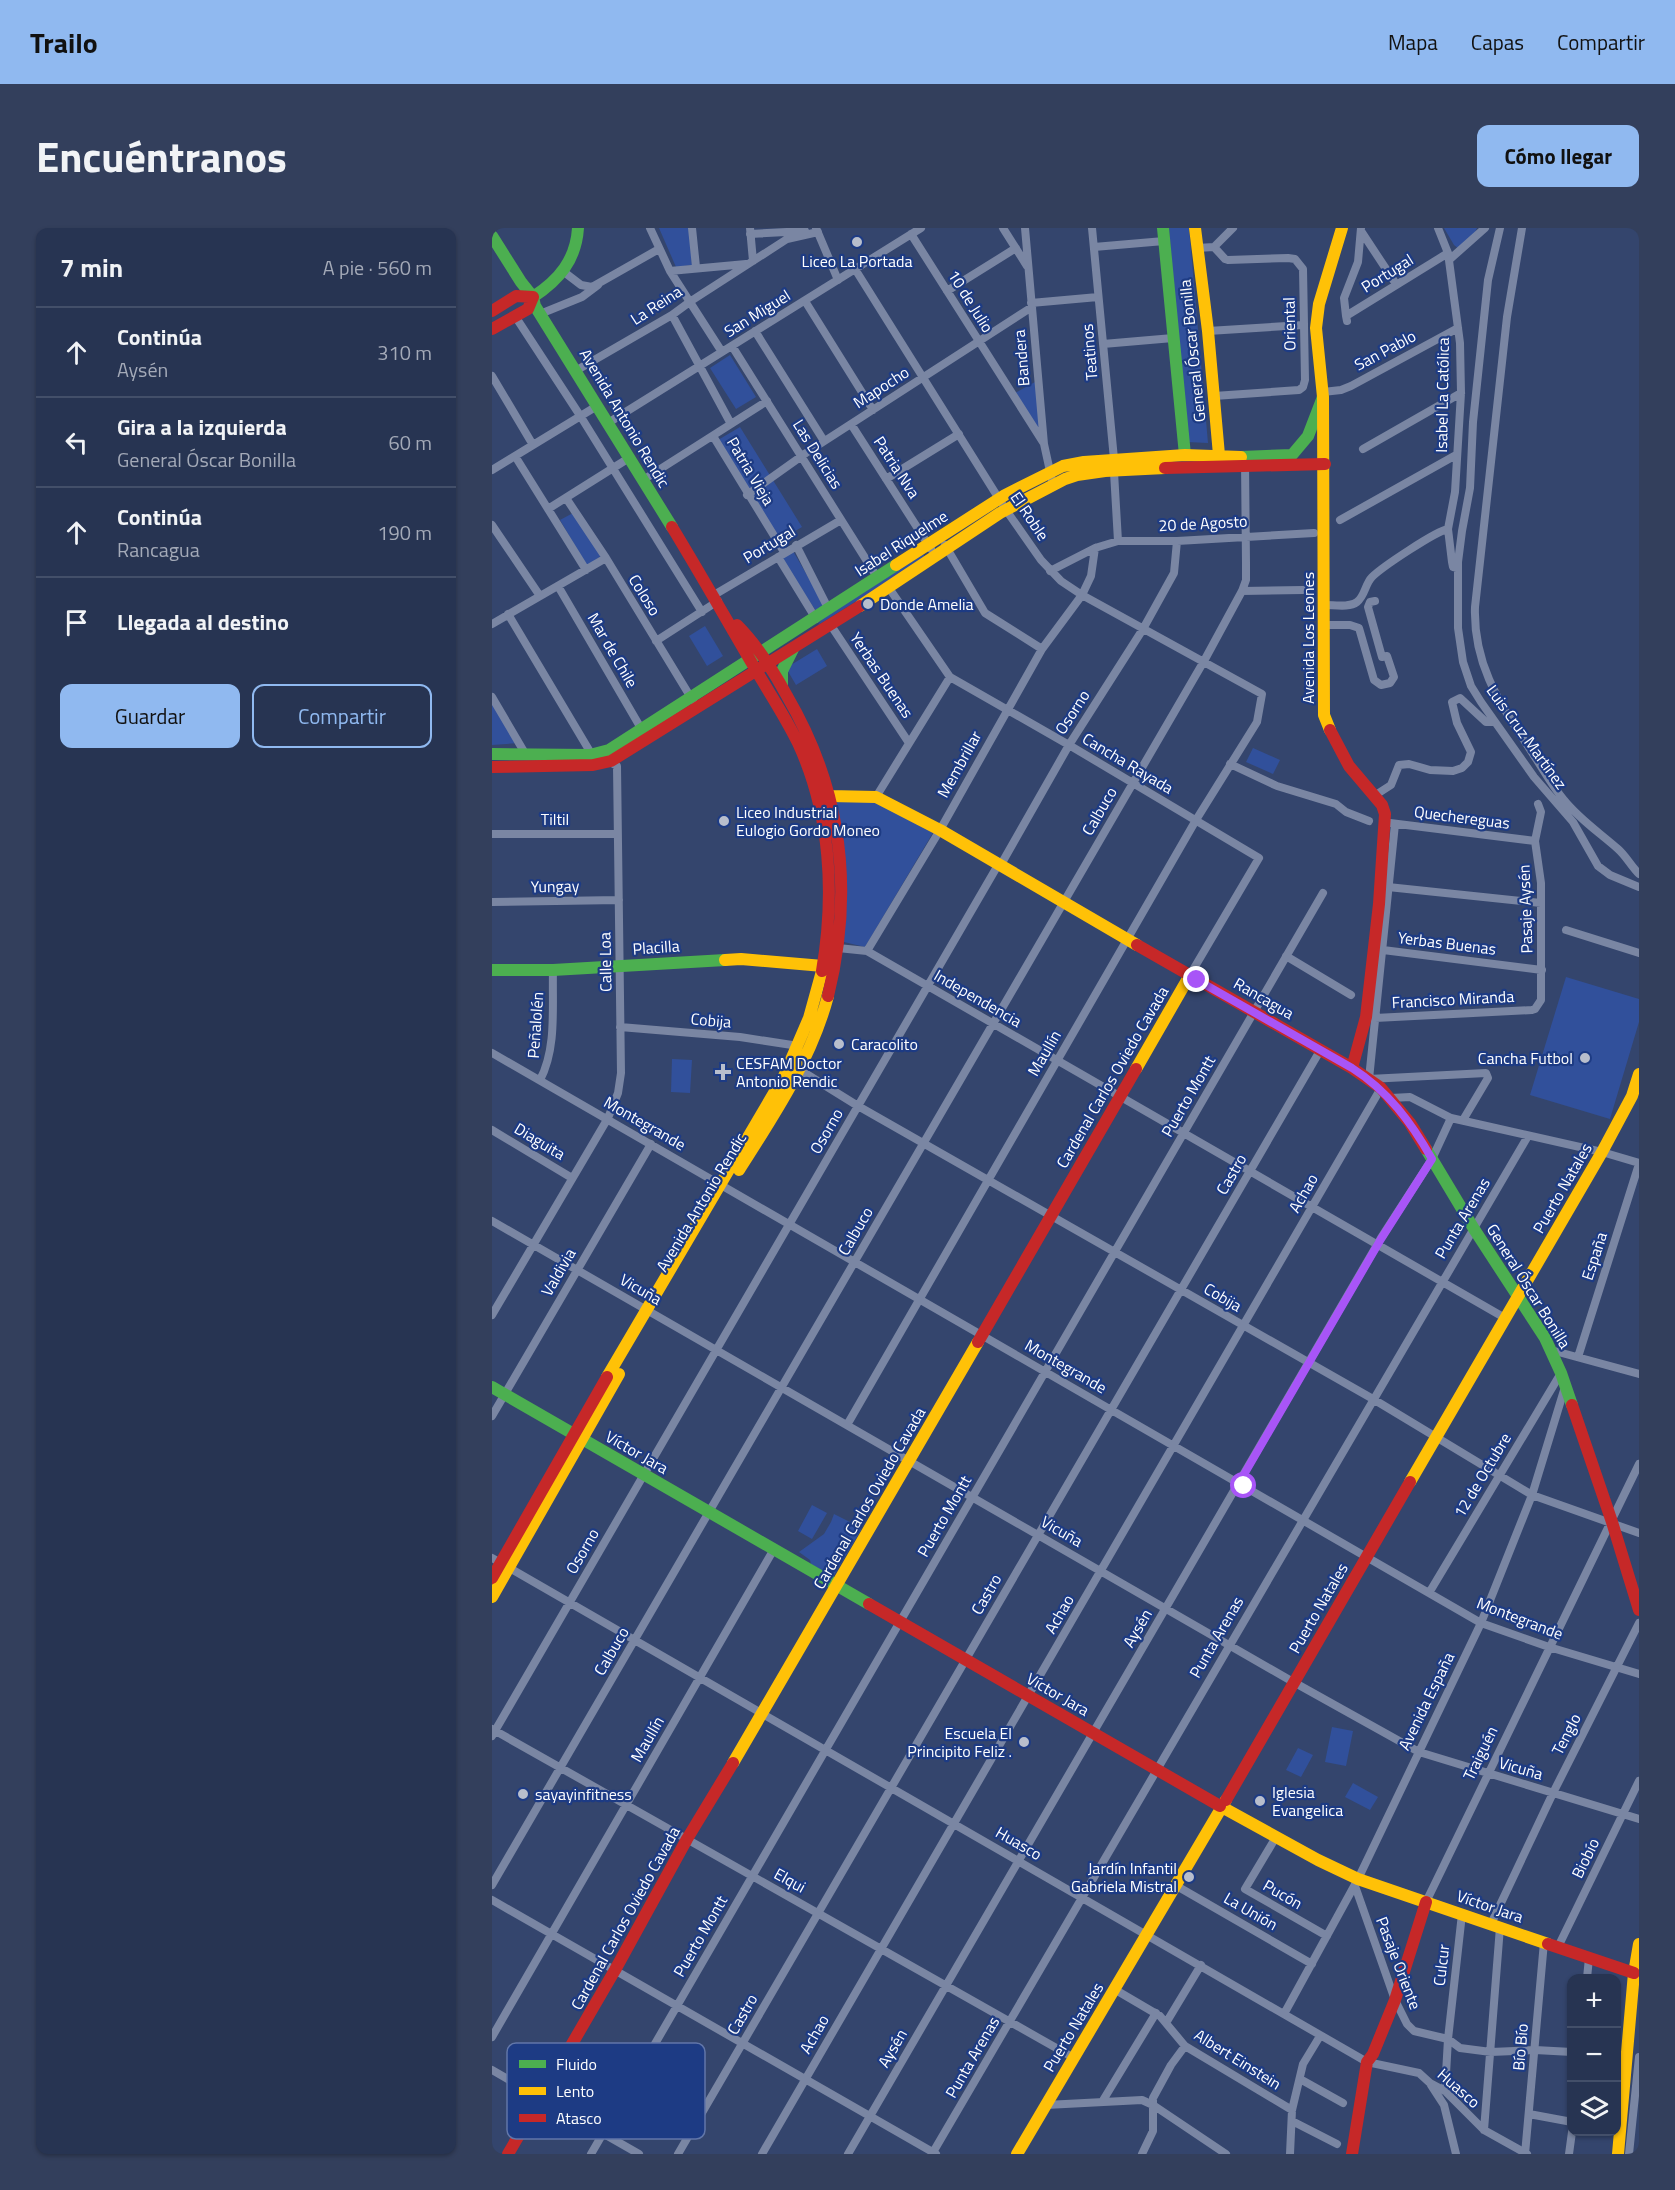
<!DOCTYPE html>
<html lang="es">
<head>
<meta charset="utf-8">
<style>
	body { margin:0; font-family:"Titillium Web",sans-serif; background:#333f5c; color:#f1f3f6 }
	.controls { position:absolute; right:18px; bottom:18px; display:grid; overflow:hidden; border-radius:12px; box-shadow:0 2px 4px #0004 }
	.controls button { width:54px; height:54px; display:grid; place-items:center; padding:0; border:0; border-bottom:2px solid #434f69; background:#273452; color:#f1f3f6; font:30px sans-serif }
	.stop { position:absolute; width:18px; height:18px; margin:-14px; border:4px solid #a855f7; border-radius:50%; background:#fff }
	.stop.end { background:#a855f7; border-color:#fff; box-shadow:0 2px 6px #0008 }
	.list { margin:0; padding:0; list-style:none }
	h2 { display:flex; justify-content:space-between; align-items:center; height:78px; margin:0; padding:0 24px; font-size:26px }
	h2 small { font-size:20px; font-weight:400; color:#a4aab8 }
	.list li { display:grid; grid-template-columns:39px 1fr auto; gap:18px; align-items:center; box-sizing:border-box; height:90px; padding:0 24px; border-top:2px solid #434f69 }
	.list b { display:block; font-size:22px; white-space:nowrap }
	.list p { margin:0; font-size:20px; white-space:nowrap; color:#a4aab8 }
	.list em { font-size:20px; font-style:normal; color:#a4aab8 }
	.actions { display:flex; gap:12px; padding:18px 24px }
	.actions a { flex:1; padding:14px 0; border:2px solid #90b9f0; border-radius:12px; text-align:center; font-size:21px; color:#90b9f0 }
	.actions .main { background:#90b9f0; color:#111 }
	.icon { flex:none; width:33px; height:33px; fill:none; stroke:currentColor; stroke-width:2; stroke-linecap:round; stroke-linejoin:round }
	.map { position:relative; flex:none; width:1147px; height:1926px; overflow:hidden; border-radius:12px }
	header { display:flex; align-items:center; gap:36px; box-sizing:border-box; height:84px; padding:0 30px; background:#90b9f0; color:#111 }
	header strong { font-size:28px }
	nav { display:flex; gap:33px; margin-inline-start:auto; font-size:21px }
	.intro { display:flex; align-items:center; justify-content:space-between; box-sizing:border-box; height:144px; padding:0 36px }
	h1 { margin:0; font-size:42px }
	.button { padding:15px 27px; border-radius:12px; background:#90b9f0; color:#111; font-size:21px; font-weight:700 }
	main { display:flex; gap:36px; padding:0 36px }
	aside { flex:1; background:#273452; border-radius:12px; box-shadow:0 2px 4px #0004 }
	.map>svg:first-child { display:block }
</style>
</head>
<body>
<header>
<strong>Trailo</strong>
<nav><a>Mapa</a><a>Capas</a><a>Compartir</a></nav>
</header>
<div class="intro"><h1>Encuéntranos</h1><a class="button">Cómo llegar</a></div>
<main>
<aside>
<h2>7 min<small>A pie · 560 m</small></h2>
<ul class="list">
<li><svg class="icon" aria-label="ahead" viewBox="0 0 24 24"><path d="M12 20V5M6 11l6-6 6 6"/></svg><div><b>Continúa</b><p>Aysén</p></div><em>310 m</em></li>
<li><svg class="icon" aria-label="left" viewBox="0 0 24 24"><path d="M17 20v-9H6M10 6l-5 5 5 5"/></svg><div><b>Gira a la izquierda</b><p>General Óscar Bonilla</p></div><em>60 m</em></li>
<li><svg class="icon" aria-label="ahead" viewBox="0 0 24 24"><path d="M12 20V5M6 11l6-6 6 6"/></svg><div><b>Continúa</b><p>Rancagua</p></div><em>190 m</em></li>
<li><svg class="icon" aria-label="arrive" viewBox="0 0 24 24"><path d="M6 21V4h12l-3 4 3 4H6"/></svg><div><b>Llegada al destino</b></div></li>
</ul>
<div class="actions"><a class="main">Guardar</a><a>Compartir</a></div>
</aside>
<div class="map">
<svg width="1147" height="1926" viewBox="0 0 1147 1926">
	<rect width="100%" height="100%" fill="#34456d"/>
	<path fill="#31509b" d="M167,0H197L200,37L184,39Z
		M677,0H697L716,215L695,214Z
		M952,0H985L982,6L967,21L962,17Z
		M238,127L264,169L244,181L218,140Z
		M543,154L551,212L523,165Z
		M248,199L310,299L288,312L226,212Z
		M81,285L109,328L95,338L68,292Z
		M301,323L333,378L324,383L289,330Z
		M431,326L434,330L326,397L331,389Z
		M213,398L231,428L215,438L197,408Z
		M325,421L335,438L304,457L294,440Z
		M0,474L27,515L0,517Z
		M761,520L788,532L781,546L754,534Z
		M342,571L383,573L442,603L373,719L352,714Z
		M1074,749L1147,771V794L1118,891L1038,867Z
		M180,831L200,832L198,865L179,864Z
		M320,1277L335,1285L320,1311L306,1303Z
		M342,1286L366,1298L369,1302L341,1349L319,1336L318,1332L307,1324L332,1306L339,1294Z
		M840,1499L861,1503L854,1538L833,1534Z
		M806,1520L821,1527L809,1549L794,1542Z
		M861,1555L886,1569L878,1582L853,1569Z"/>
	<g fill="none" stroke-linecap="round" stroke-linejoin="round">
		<path stroke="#7a86a3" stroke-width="8" d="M158,0L178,43L230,124
			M200,0L204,39
			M258,0L261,33
			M324,0L346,52
			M511,0L535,38
			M533,0L552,216L561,257
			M600,0L622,231L619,236
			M946,0L956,25L968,115L969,165L963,264L956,301L960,334L961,339L966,340
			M1008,0L996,52L981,194L978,260L970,303L966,334V400L971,434L979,458L989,474L1042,549L1081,594L1106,638L1118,647L1147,659
			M1030,0L1015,89L983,379C981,439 1010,478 1041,526C1051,541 1060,558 1072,572C1087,591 1108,605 1126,621C1134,628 1139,638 1147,646
			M869,3L904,56
			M258,6L313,3
			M419,6L551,214
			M602,19L672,13
			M722,19L733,31L736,32L796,30L803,31L811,41L813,152L811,159L807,162L722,168
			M705,20L722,19L741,0
			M957,32L993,0
			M178,43L254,36
			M72,44L89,57L100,59L167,21
			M455,63L524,20
			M313,73L381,182
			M539,75L606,69
			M48,86L90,69L106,57
			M180,87L239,196
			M23,88L89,189L210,384
			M854,88L852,70L866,34L869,0
			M855,93L854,88L956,25
			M263,103L332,213
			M716,103L811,97
			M611,116L681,110
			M240,118L385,349
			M85,142L180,87L199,73L295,11L326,4
			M0,148L41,217
			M831,164L849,162L859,158L966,100
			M116,195L429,0
			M359,196L439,321
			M221,208L292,324
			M871,221L969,165
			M23,228L94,342
			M0,242L105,178
			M622,244L626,313
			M394,251L467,206
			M151,252L275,173
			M255,267L314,225L540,79
			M74,270L114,330L201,473
			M56,281L137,230
			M848,292L964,227
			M0,297L48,368
			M304,317L337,382
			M453,317L493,385L550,421
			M286,329L324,391
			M558,343L603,320
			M66,358L150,502
			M397,360L458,449L577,517L767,630L698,747
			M750,363L811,362
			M222,367L349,292
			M833,377C843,377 857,380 865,374C873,368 873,356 880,349C890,339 944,303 956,301
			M16,386L100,527
			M0,396L114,330
			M338,396L417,515
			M833,397H858L867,400L882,452L889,457L898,455L902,449L895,428L890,429L876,379L878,374L883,373
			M164,413L226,373
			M0,469L34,527
			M738,536L785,558L844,576L854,584L877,593
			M882,568L899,557L907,537L917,536L938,542L961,543L970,540L976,534L979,524L965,495L960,474L968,470L994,494H1002
			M384,569L458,449
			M898,595L1043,613
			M903,596L877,851L994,845L996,850L971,892
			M0,606H125
			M896,659L1049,675
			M0,674L127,672
			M1074,702L1147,725
			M346,720L375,723L1013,1090
			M891,722L1050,742
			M375,723L448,602L550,421L590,367L599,348L603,320L626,313H685L822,305
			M794,728L859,767
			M883,790L1040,782L1043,781L1049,772V655L1043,613L1049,584L1046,576
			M128,799L248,809L300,817L305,821
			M0,825L989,1395L1057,1419L1147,1446
			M308,842L366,878L881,1171L1040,1267L1147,1305
			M48,852C65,820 60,778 61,742
			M899,870L918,869L959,890L1110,924L1147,935
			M0,902L80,950
			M0,993L796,1451L927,1524L1147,1591
			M0,1087L116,890L126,865L129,845L125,538L115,532
			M1059,1122L1147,1146
			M1086,1129L1147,936
			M0,1188L159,916
			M355,1197L704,592L765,494L770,466L590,367L569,353L549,332L514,282L363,41
			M0,1330L875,1834L927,1845L938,1855L953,1863L992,1902L1035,1926
			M937,1365L1069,1145
			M0,1501L582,1830
			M0,1508L506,637L511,633L577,517L651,401L682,345L685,313
			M784,1609L753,1661L835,1708
			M0,1657L712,433L750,363L754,352V336L753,233
			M683,1657L820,1736
			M863,1658L903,1772L915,1796L922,1803L956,1811L968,1820L999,1824L1043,1822L1080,1824
			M0,1672L444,1926
			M934,1674L1147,1236
			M999,1696L1061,1565L1147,1395
			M1066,1719L1147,1553
			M1095,1750L1097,1730
			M622,1761L668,1788L693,1818L800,1882
			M792,1786L866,1651L989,1395L1040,1267L1073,1159
			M674,1795L709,1737
			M0,1809L282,1321
			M0,1842L147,1926
			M808,1851L851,1875
			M939,1857L952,1877L964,1926
			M953,1863L956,1811L970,1686
			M610,1874L664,1785
			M554,1877L650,1872L661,1877L734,1926
			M1037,1886L1080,1894
			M800,1893L845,1916
			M992,1902L1008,1699
			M99,1926L831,665
			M186,1926L829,821
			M270,1926L889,860
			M356,1926L889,1010L940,931L959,890
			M440,1926L1036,908
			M650,1926L661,1903V1870L679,1837L693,1818
			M798,1926L800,1882L811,1836L828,1808
			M1033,1926L1052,1714
			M1077,1926L1080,1904
			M1137,1926L1147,1829"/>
		<path stroke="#4caf50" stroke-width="12" d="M671,0L693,227
			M0,8L29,54L41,69L43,78L180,299
			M41,69C67,52 84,32 86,0
			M749,229L800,227L816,208L831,169
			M290,458V443L301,421
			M0,526L98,527L117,522L404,337
			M0,742H61L233,732
			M934,921L982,1001L1053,1110L1069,1145L1080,1177
			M0,1159L377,1376"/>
		<path stroke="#ffc107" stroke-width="12" d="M703,0L716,103L727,227L723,231
			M404,337L513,267L571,238L592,234L693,227L749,229
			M368,378L508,285L573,251L585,247L613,243L673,240
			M838,502L832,487L831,169L824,100L827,76L850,0
			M323,555L329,563L338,568L384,569L448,602L645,717
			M233,732L249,731L331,738
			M644,841L698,747
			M247,942C282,887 319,832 336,768
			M115,1149L292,848L317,790L330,743
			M918,1254L1110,924L1140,868L1147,846
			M0,1369L127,1146
			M241,1535L486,1114
			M728,1578L826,1632L866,1651L1056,1716
			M525,1926L734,1572
			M1126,1926L1142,1745L1147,1716"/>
		<path stroke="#c62828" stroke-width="12" d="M0,83L24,68L41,69
			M0,101L36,81L41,69
			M673,240L833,236
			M180,299C208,345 234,391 261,437C276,463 293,488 306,515C339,586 343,667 330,743
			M245,397C266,418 281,442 295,468C350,562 362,663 336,768
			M838,502L857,538L890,577L893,586L887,676L874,789L860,840
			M0,539L101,537L119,533L368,378
			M645,717L860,840L889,860L918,895L934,921
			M486,1114L644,841
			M1080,1177L1120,1294L1147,1382
			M0,1350L115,1149
			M377,1376L728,1578
			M734,1572L918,1254
			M1056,1716L1142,1745
			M16,1926L123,1742L195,1611L241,1535
			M860,1926L875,1834L881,1826L903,1772L934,1674"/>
	</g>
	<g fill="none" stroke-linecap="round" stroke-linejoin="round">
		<path stroke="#a855f7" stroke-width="8" d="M705,752L860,840C896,863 919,894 940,931L889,1011L747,1255L752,1258"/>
	</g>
	<g fill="#b8becc" stroke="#1d3b84" stroke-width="2">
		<circle cx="365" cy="14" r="6"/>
		<circle cx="376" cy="376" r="6"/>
		<circle cx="232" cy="593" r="6"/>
		<circle cx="347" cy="816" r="6"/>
		<circle cx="1093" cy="830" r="6"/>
		<path d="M228 835h6v6h6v6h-6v6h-6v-6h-6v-6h6z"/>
		<circle cx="532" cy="1514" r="6"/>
		<circle cx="31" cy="1566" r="6"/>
		<circle cx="768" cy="1573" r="6"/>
		<circle cx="697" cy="1649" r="6"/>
	</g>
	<g text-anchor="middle" stroke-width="4.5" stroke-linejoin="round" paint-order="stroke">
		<g font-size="16" fill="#fff" stroke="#1d3b84" text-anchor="start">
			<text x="365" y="39" text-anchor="middle">Liceo La Portada</text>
			<text x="388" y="382">Donde Amelia</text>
			<text x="244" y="590">Liceo Industrial<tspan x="244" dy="18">Eulogio Gordo Moneo</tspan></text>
			<text x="359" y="822">Caracolito</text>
			<text x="1081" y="836" text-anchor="end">Cancha Futbol</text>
			<text x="244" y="841">CESFAM Doctor<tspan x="244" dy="18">Antonio Rendic</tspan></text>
			<text x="520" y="1511" text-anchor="end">Escuela El<tspan x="520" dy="18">Principito Feliz .</tspan></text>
			<text x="780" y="1570">Iglesia<tspan x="780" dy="18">Evangelica</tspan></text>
			<text x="43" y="1572">sayayinfitness</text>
			<text x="685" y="1646" text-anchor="end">Jardín Infantil<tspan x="685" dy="18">Gabriela Mistral</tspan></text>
		</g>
		<g font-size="16" fill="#fff" stroke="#1d3b84">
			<text transform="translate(895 45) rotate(-32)" y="6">Portugal</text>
			<text transform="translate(479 73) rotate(58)" y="6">10 de Julio</text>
			<text transform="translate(164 77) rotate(-33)" y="6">La Reina</text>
			<text transform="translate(265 85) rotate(-32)" y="6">San Miguel</text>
			<text transform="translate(797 96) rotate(-91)" y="6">Oriental</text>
			<text transform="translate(893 122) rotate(-28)" y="6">San Pablo</text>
			<text transform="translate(700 123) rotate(-96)" y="6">General Óscar Bonilla</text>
			<text transform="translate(597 124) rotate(-95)" y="6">Teatinos</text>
			<text transform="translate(529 130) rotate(-95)" y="6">Bandera</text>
			<text transform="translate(389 159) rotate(-33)" y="6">Mapocho</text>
			<text transform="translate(950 167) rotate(-89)" y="6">Isabel La Católica</text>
			<text transform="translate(133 190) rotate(59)" y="6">Avenida Antonio Rendic</text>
			<text transform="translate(326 226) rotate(58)" y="6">Las Delicias</text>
			<text transform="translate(405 239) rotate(57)" y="6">Patria Nva</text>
			<text transform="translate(259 243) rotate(59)" y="6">Patria Vieja</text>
			<text transform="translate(538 288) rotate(56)" y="6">El Roble</text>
			<text transform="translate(711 295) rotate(-3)" y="6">20 de Agosto</text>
			<text transform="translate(409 315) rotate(-33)" y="6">Isabel Riquelme</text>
			<text transform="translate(277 316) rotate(-31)" y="6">Portugal</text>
			<text transform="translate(153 367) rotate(58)" y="6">Coloso</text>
			<text transform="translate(816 410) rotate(-90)" y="6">Avenida Los Leones</text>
			<text transform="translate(121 422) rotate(60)" y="6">Mar de Chile</text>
			<text transform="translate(390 447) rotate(56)" y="6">Yerbas Buenas</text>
			<text transform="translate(580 484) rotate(-57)" y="6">Osorno</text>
			<text transform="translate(1035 509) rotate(54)" y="6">Luis Cruz Martínez</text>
			<text transform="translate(636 535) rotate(31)" y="6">Cancha Rayada</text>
			<text transform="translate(467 536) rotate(-61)" y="6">Membrillar</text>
			<text transform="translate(607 583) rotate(-60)" y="6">Calbuco</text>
			<text transform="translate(970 589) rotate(7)" y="6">Quechereguas</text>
			<text x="63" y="597">Tiltil</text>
			<text transform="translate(63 658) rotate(-1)" y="6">Yungay</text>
			<text transform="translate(1033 681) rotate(-92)" y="6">Pasaje Aysén</text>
			<text transform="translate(955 715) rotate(7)" y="6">Yerbas Buenas</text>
			<text transform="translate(164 719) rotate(-4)" y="6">Placilla</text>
			<text transform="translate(113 734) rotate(-91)" y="6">Calle Loa</text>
			<text transform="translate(486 770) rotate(30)" y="6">Independencia</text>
			<text transform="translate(772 770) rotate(30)" y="6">Rancagua</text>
			<text transform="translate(961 771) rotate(-3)" y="6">Francisco Miranda</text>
			<text transform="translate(219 792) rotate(5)" y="6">Cobija</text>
			<text transform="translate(43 797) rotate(-86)" y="6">Peñalolén</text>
			<text transform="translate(552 825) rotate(-60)" y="6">Maullín</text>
			<text transform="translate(620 849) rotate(-60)" y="6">Cardenal Carlos Oviedo Cavada</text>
			<text transform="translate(696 868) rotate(-60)" y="6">Puerto Montt</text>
			<text transform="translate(153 895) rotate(30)" y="6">Montegrande</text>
			<text transform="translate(334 903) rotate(-60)" y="6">Osorno</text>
			<text transform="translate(48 913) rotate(31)" y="6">Diaguita</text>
			<text transform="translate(739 946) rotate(-60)" y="6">Castro</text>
			<text transform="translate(1070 960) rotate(-60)" y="6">Puerto Natales</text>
			<text transform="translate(811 965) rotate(-60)" y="6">Achao</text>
			<text transform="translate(209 974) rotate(-59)" y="6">Avenida Antonio Rendic</text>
			<text transform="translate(970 990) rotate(-59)" y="6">Punta Arenas</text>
			<text transform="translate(363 1003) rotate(-60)" y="6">Calbuco</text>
			<text transform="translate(1102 1028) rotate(-72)" y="6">España</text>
			<text transform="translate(66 1044) rotate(-60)" y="6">Valdivia</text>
			<text transform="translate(1037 1058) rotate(58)" y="6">General Óscar Bonilla</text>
			<text transform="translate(149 1061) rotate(30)" y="6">Vicuña</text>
			<text transform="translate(731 1069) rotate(30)" y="6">Cobija</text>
			<text transform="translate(574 1138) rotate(30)" y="6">Montegrande</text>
			<text transform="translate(145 1224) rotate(30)" y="6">Víctor Jara</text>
			<text transform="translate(990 1247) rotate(-59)" y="6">12 de Octubre</text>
			<text transform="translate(377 1270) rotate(-60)" y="6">Cardenal Carlos Oviedo Cavada</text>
			<text transform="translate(452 1288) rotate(-60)" y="6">Puerto Montt</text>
			<text transform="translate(570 1303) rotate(30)" y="6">Vicuña</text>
			<text transform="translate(90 1323) rotate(-60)" y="6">Osorno</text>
			<text transform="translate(494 1366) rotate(-60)" y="6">Castro</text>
			<text transform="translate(826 1380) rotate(-60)" y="6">Puerto Natales</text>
			<text transform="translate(567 1386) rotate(-60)" y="6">Achao</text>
			<text transform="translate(1028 1390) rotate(21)" y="6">Montegrande</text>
			<text transform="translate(645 1400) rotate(-60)" y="6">Aysén</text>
			<text transform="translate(724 1409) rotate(-60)" y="6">Punta Arenas</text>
			<text transform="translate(119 1423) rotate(-60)" y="6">Calbuco</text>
			<text transform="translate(566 1466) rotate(30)" y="6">Víctor Jara</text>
			<text transform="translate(934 1473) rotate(-64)" y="6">Avenida España</text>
			<text transform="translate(1074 1506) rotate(-63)" y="6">Tenglo</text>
			<text transform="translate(155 1511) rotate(-60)" y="6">Maullín</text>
			<text transform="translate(988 1525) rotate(-64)" y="6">Traiguén</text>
			<text transform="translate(1029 1540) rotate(16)" y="6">Vicuña</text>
			<text transform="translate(527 1615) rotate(30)" y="6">Huasco</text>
			<text transform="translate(1093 1630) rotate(-64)" y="6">Biobío</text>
			<text transform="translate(298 1652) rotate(29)" y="6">Elqui</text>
			<text transform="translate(791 1666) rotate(30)" y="6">Pucón</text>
			<text transform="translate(998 1678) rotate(19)" y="6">Víctor Jara</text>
			<text transform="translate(759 1683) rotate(30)" y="6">La Unión</text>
			<text transform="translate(133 1690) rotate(-61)" y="6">Cardenal Carlos Oviedo Cavada</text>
			<text transform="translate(208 1708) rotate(-60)" y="6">Puerto Montt</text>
			<text transform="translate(907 1735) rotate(69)" y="6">Pasaje Oriente</text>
			<text transform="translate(949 1737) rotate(-83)" y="6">Culcur</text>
			<text transform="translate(250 1786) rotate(-60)" y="6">Castro</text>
			<text transform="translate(581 1799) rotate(-59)" y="6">Puerto Natales</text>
			<text transform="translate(322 1806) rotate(-60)" y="6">Achao</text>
			<text transform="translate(1028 1819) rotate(-85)" y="6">Bío Bío</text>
			<text transform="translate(400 1820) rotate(-60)" y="6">Aysén</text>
			<text transform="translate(480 1829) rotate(-60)" y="6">Punta Arenas</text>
			<text transform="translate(746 1831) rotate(32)" y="6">Albert Einstein</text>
			<text transform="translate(967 1860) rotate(41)" y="6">Huasco</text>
		</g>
	</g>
	<rect x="15" y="1815" width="198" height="96" rx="9" fill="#1d3b84" stroke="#6176a9" stroke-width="1.5"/>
	<rect x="27" y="1832" width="27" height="8" fill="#4caf50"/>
	<rect x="27" y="1859" width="27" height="8" fill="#ffc107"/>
	<rect x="27" y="1886" width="27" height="8" fill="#c62828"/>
	<g font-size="16" fill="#fff">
		<text x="64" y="1842">Fluido</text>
		<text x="64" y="1869">Lento</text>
		<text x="64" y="1896">Atasco</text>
	</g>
</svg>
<div class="controls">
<button>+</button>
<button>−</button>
<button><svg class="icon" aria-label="layers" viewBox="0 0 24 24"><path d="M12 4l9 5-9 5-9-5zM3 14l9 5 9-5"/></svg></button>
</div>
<div class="stop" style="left:752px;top:1258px"></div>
<div class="stop end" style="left:705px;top:752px"></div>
</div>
</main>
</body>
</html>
